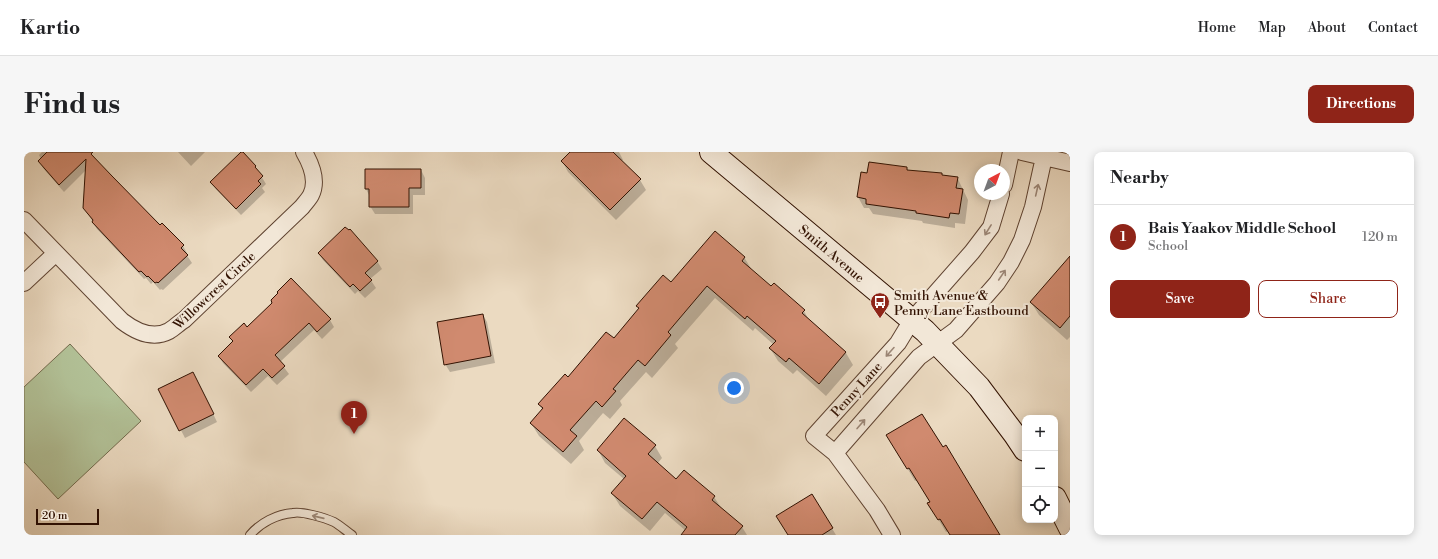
<!DOCTYPE html>
<html lang="en">
<head>
<meta charset="utf-8">
<style>
	body { margin:0; font-family:"Libre Bodoni",serif; background:#f6f6f6; color:#202124 }
	.controls { position:absolute; right:12px; bottom:12px; display:grid; overflow:hidden; border-radius:8px; box-shadow:0 2px 10px #0003 }
	.controls button { width:36px; height:36px; display:grid; place-items:center; padding:0; border:0; border-bottom:1px solid #e0e0e0; background:#fff; color:#202124; font:20px sans-serif }
	.compass { position:absolute; left:950px; top:12px; width:36px; height:36px; border-radius:50%; background:#fff; box-shadow:0 2px 10px #0003; rotate:41deg }
	.scale { position:absolute; left:12px; bottom:10px; width:63px; box-sizing:border-box; padding-left:4px; border:2px solid #321202; border-top:0; font-size:11px; line-height:14px; white-space:nowrap; color:#321202; -webkit-text-stroke:3px #f2e7d7; paint-order:stroke }
	.you { position:absolute; left:710px; top:236px; width:14px; height:14px; margin:-10px; border:3px solid #fff; border-radius:50%; background:#1a73e8; box-shadow:0 0 0 6px #1a73e833 }
	.badge { display:grid; place-items:center; width:26px; height:26px; border-radius:50%; background:#8f2418; color:#fff; font-size:13px; font-weight:700 }
	.pin { position:absolute; translate:-50% -33px; filter:drop-shadow(0 1px 2px #0008) }
	.pin::after { content:''; position:absolute; top:21px; width:14px; height:12px; background:inherit; clip-path:polygon(0 0,100% 0,50% 100%) }
	.list { margin:0; padding:0; list-style:none }
	h2 { display:flex; justify-content:space-between; align-items:center; height:52px; margin:0; padding:0 16px; font-size:17px }
	h2 small { font-size:13px; font-weight:400; color:#757577 }
	.list li { display:grid; grid-template-columns:26px 1fr auto; gap:12px; align-items:center; box-sizing:border-box; height:64px; padding:0 16px; border-top:1px solid #e0e0e0 }
	.list b { display:block; font-size:15px; white-space:nowrap }
	.list p { margin:0; font-size:13px; white-space:nowrap; color:#757577 }
	.list em { font-size:13px; font-style:normal; color:#757577 }
	.actions { display:flex; gap:8px; padding:12px 16px }
	.actions a { flex:1; padding:9px 0; border:1px solid #8f2418; border-radius:8px; text-align:center; font-size:14px; color:#8f2418 }
	.actions .main { background:#8f2418; color:#fff }
	.icon { flex:none; width:22px; height:22px; fill:none; stroke:currentColor; stroke-width:2; stroke-linecap:round; stroke-linejoin:round }
	.map { position:relative; flex:none; width:1046px; height:383px; overflow:hidden; border-radius:8px }
	header { display:flex; align-items:center; gap:24px; box-sizing:border-box; height:56px; padding:0 20px; background:#fff; border-bottom:1px solid #e0e0e0 }
	header strong { font-size:19px }
	nav { display:flex; gap:22px; margin-inline-start:auto; font-size:14px }
	.intro { display:flex; align-items:center; justify-content:space-between; box-sizing:border-box; height:96px; padding:0 24px }
	h1 { margin:0; font-size:28px }
	.button { padding:10px 18px; border-radius:8px; background:#8f2418; color:#fff; font-size:14px; font-weight:700 }
	main { display:flex; gap:24px; padding:0 24px }
	aside { flex:1; background:#fff; border-radius:8px; box-shadow:0 2px 10px #0003 }
	.map>svg:first-child { display:block }
</style>
</head>
<body>
<header>
<strong>Kartio</strong>
<nav><a>Home</a><a>Map</a><a>About</a><a>Contact</a></nav>
</header>
<div class="intro"><h1>Find us</h1><a class="button">Directions</a></div>
<main>
<div class="map">
<svg width="1046" height="383" viewBox="0 0 1046 383">
	<rect width="100%" height="100%" fill="#ebdac1"/>
	<filter id="stains"><feTurbulence type="fractalNoise" baseFrequency=".005" numOctaves="4"/><feColorMatrix values="0 0 0 0 .2 0 0 0 0 .09 0 0 0 0 .02 0 0 0 .5 -.17"/></filter>
	<radialGradient id="worn" r=".72"><stop offset=".6" stop-color="#630" stop-opacity="0"/><stop offset="1" stop-color="#630" stop-opacity=".3"/></radialGradient>
	<path fill="#b2c197" stroke="#726a4c" d="M46,192L117,269L34,347L0,310V235Z"/>
	<path fill="#0003" d="M18,0H64L136,74L159,94L163,101L162,102L168,111L139,138L137,137L136,138L129,130L127,132L122,126L120,127L73,77L60,55L62,18L40,40L19,16L15,9L17,7L15,3Z
		M154,0H181L167,14Z
		M548,0H595L599,8L597,9L616,28L622,38L592,68L544,20L538,9Z
		M231,14L242,32L238,36L241,40L217,63L192,37L187,30Z
		M883,16L884,19L918,22L919,24L933,25L944,48L941,72L931,71V76L899,71L898,69L849,62L845,56H840L834,45Z
		M342,18H397L401,26V43H389V62H351L346,54V45L342,37Z
		M295,101L353,109L358,117L346,127L352,136L341,146L334,139L331,142L299,108Z
		M720,105L728,118L747,136L780,159L786,170L822,201L829,213L802,244L773,218L769,222L754,209L746,196L750,193L731,176L729,179L691,146L651,192L654,196L628,226L622,220L596,249L598,253L586,267L579,261L555,289L560,298L547,312L515,284L507,271L519,258L515,253L590,188L616,158L613,154L647,131Z
		M1046,110V185L1043,188L1015,163L1007,150Z
		M459,163L463,170L471,211L426,220L421,212Z
		M306,168L310,175L298,187L290,178L256,210L265,222L253,233L244,224L227,240L199,211L195,204L209,190L206,186L223,176Z
		M173,228L193,270L161,286L136,237Z
		M631,294L638,306L633,312L652,328L690,345L698,357L718,375L723,383H664L662,379L641,361L626,379L596,354L588,341L600,327L581,311L574,298Z
		M871,296L975,383H927L924,379L922,380L905,352L907,351L893,328L891,329Z
		M788,343L812,383H765Z"/>
	<path fill="#d08a6f" stroke="#321202" d="M23,0H69L67,2L88,24L136,73L138,71L160,93L157,96L164,103L134,131L133,130L131,131L124,124L123,125L117,119L115,120L68,70L69,68L59,56L62,7L35,33L14,9Z
		M217,0H219L232,14L231,15L239,24L234,29L237,32L212,57L186,30Z
		M546,0H589L617,27L586,58L537,9Z
		M845,10L883,15V18L918,21V23L934,25L932,36L939,37L935,62L926,61L925,66L892,61V59L842,52V47L833,45L837,20L843,21Z
		M341,17H397V36H385V55H345V37H341Z
		M321,75L325,78L326,77L354,109L341,121L348,128L336,139L329,132L326,135L294,101Z
		M691,79L721,105L718,109L747,134L750,131L781,158L778,161L822,200L795,232L765,206L762,210L745,196L752,189L723,164L721,167L683,134L644,180L647,183L621,214L614,208L589,237L592,239L578,255L572,249L546,278L553,284L539,300L506,271L519,256L514,252L541,222L544,225L582,180L590,186L615,156L612,154L639,123L647,130Z
		M1046,104V164L1036,176L1006,150Z
		M267,126L307,167L293,180L285,171L251,203L261,214L248,226L239,217L222,233L194,204L209,189L205,185L220,171L223,175L248,151L247,148L254,141L253,140Z
		M459,162L467,204L420,213L413,170Z
		M169,220L190,262L155,279L134,237Z
		M898,262L919,295L922,293L976,383H926L916,367L914,368L903,351L906,350L885,316L883,317L862,283Z
		M600,266L632,293L624,302L652,327L660,318L691,344L688,348L719,374L711,383H657L663,375L633,350L618,367L587,341L602,324L573,298Z
		M788,342L809,376L798,383H764L752,364Z"/>
	<g fill="none" stroke-linecap="round" stroke-linejoin="round">
		<g stroke="#604432" stroke-width="10">
			<path id="lane" d="M226,383C236,371 253,362 269,361C278,359 301,366 310,370C317,374 322,379 328,383"/>
		</g>
		<g stroke="#604432" stroke-width="18">
			<path id="street" d="M998,0L1046,11
				M980,33L987,0
				M0,68L98,169C111,179 128,188 145,179C150,176 155,171 160,168L278,55C281,51 285,47 287,43C294,29 287,12 280,0
				M0,131L32,101
				M811,301L895,205L932,178L973,131L987,110L998,88L1009,55L1020,5
				M868,383L853,358L811,301L790,284L874,191L888,168L948,100L967,75L977,42"/>
		</g>
		<g stroke="#321202" stroke-width="24">
			<path id="secondary" d="M687,0L901,179L955,235L991,283L1001,298
				M1031,346L1046,376"/>
		</g>
		<use href="#lane" stroke="#f2e7d7" stroke-width="8"/>
		<use href="#street" stroke="#f2e7d7" stroke-width="16"/>
		<use href="#secondary" stroke="#f2e7d7" stroke-width="22"/>
	</g>
	<defs><path id="oneway-shaft" d="M-6 0H5M1.5-3L5.5 0L1.5 3" fill="none" stroke-width="1.6" stroke-linecap="round" stroke-linejoin="round"/></defs>
	<g stroke="#9c8777">
		<use href="#oneway-shaft" transform="translate(1013 38) rotate(-77)"/>
		<use href="#oneway-shaft" transform="translate(964 78) rotate(122)"/>
		<use href="#oneway-shaft" transform="translate(978 123) rotate(-56)"/>
		<use href="#oneway-shaft" transform="translate(866 200) rotate(132)"/>
		<use href="#oneway-shaft" transform="translate(837 272) rotate(-49)"/>
		<use href="#oneway-shaft" transform="translate(294 365) rotate(-167)"/>
	</g>
	<defs>
		<g id="bus-pin" transform="scale(1)"><path d="M0 17L-7.5 6A9.5 9.5 0 1 1 7.5 6Z" fill="#8f2418" stroke="#f2e7d7"/><path d="M-5-6H5V4H4V6H2V4H-2V6H-4V4H-5ZM-3.5-4V0h7V-4ZM-3.5 1.2v1.5H-2V1.2ZM2 1.2v1.5H3.5V1.2Z" fill="#fff"/></g>
	</defs>
	<g fill-rule="evenodd">
		<use href="#bus-pin" x="856" y="150"/>
	</g>
	<g text-anchor="middle" stroke-width="4" stroke-linejoin="round" paint-order="stroke">
		<g font-size="13" fill="#321202" stroke="#f2e7d7">
			<text transform="translate(808 101) rotate(40)" y="5">Smith Avenue</text>
			<text transform="translate(190 138) rotate(-43)" y="5">Willowcrest Circle</text>
			<text transform="translate(832 237) rotate(-48)" y="5">Penny Lane</text>
		</g>
		<g font-size="13" fill="#321202" stroke="#f2e7d7" text-anchor="start">
			<text x="870" y="148">Smith Avenue &amp;<tspan x="870" dy="15">Penny Lane Eastbound</tspan></text>
		</g>
	</g>
	<rect width="100%" height="100%" filter="url(#stains)"/>
	<rect width="100%" height="100%" fill="url(#worn)"/>
</svg>
<div class="controls">
<button>+</button>
<button>−</button>
<button><svg class="icon" aria-label="locate" viewBox="0 0 24 24"><circle cx="12" cy="12" r="6"/><path d="M12 2v4M12 18v4M2 12h4M18 12h4"/></svg></button>
</div>
<svg class="compass" viewBox="-18 -18 36 36"><path d="M0-13l5 13h-10z" fill="#e53935"/><path d="M0 13l5-13h-10z" fill="#757577"/></svg>
<div class="scale">20 m</div>
<div class="you"></div>
<div class="pin badge" style="left:330px;top:282px">1</div>
</div>
<aside>
<h2>Nearby<small></small></h2>
<ul class="list">
<li><span class="badge">1</span><div><b>Bais Yaakov Middle School</b><p>School</p></div><em>120 m</em></li>
</ul>
<div class="actions"><a class="main">Save</a><a>Share</a></div>
</aside>
</main>
</body>
</html>
